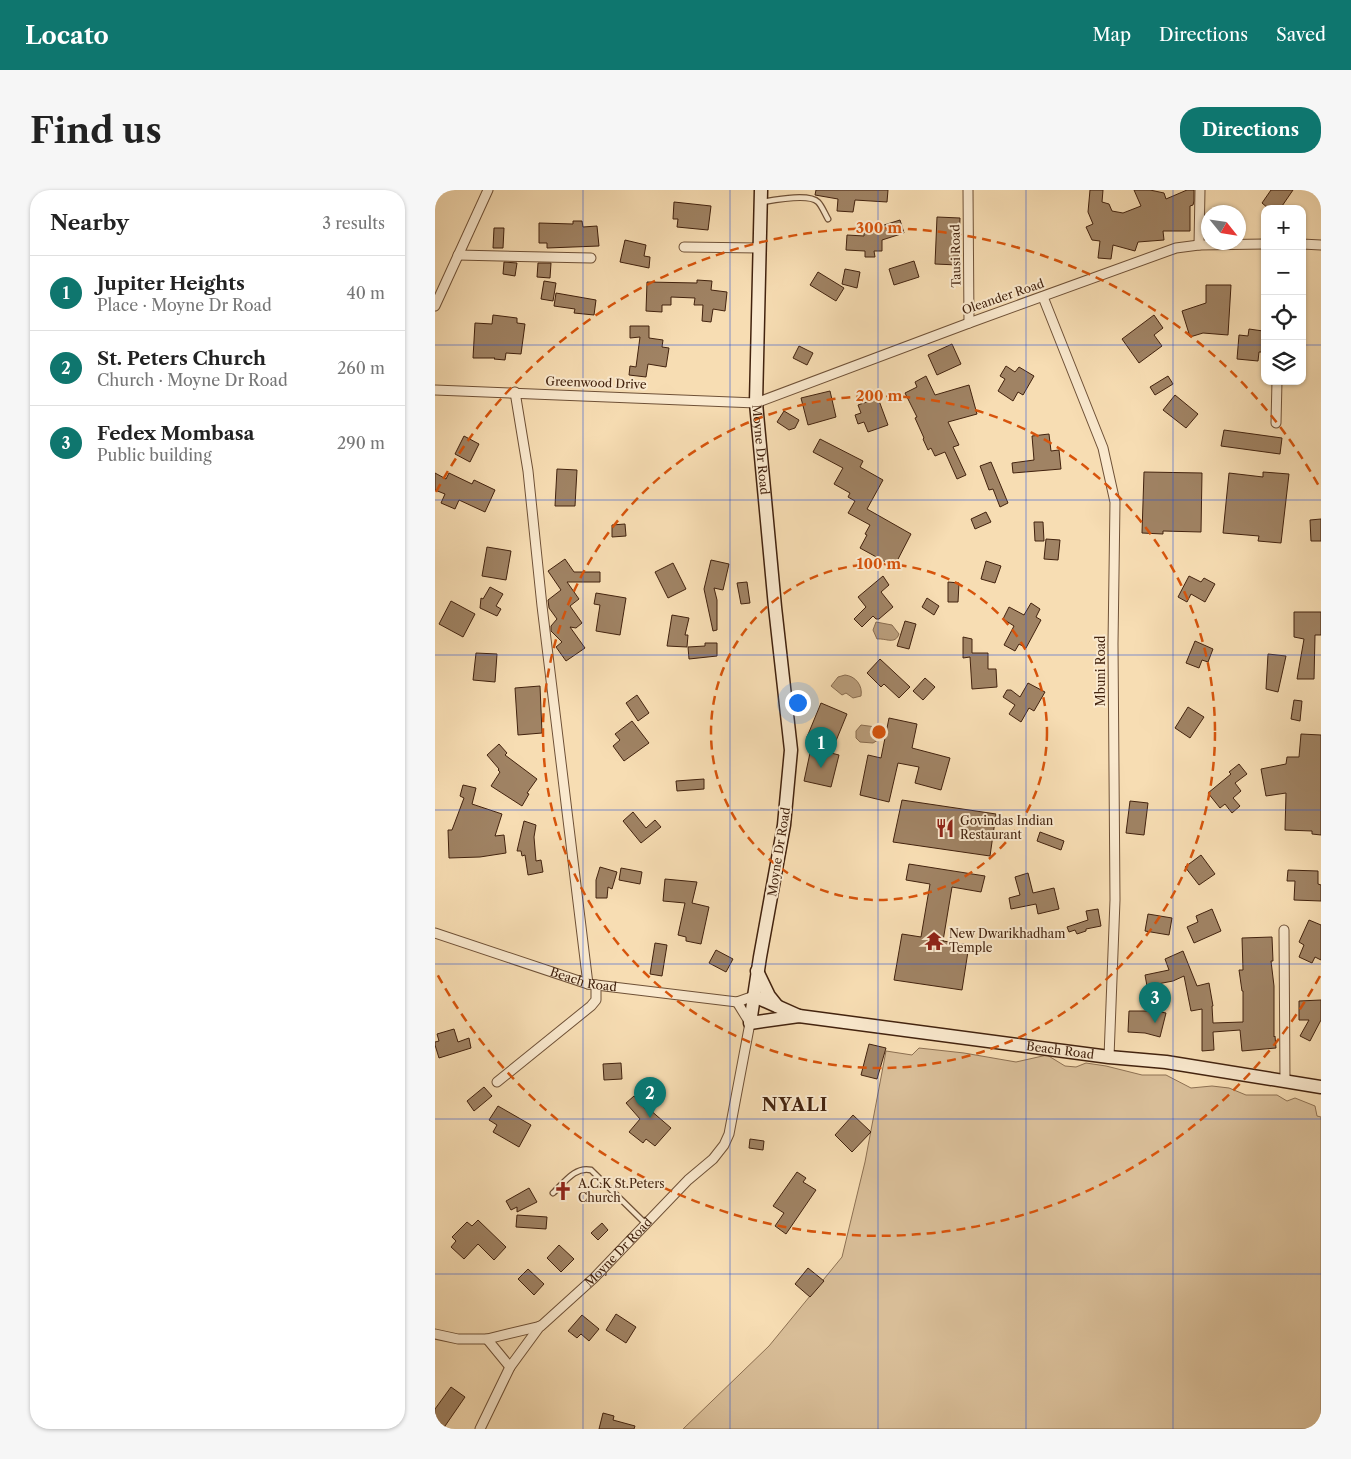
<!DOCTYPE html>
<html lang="en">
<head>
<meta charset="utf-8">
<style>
	body { margin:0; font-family:"Libre Caslon Text",serif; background:#f6f6f6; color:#222 }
	.controls { position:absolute; right:15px; top:15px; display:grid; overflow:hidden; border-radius:10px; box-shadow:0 1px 4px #0004 }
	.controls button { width:45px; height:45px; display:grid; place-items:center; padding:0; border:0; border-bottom:1px solid #e0e0e0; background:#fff; color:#222; font:25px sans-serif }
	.compass { position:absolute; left:766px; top:15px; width:45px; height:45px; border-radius:50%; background:#fff; box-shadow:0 1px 4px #0004; rotate:120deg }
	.you { position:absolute; left:362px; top:512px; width:18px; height:18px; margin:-12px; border:4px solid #fff; border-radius:50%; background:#1a73e8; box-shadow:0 0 0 8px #1a73e833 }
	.badge { display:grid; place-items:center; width:32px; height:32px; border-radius:50%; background:#0f766e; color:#fff; font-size:16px; font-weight:700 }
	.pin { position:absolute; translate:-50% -41px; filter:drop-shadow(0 1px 2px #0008) }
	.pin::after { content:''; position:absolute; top:26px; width:18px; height:15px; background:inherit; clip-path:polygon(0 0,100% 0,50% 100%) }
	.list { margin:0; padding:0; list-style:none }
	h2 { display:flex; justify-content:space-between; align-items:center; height:65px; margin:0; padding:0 20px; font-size:21px }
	h2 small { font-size:16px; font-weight:400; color:#767676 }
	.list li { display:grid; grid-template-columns:32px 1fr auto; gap:15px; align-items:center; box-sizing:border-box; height:75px; padding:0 20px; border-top:1px solid #e0e0e0 }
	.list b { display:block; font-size:19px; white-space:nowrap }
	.list p { margin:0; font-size:16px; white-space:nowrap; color:#767676 }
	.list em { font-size:16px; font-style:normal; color:#767676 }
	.icon { flex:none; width:28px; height:28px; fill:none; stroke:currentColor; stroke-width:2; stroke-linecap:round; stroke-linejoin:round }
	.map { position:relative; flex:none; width:886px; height:1239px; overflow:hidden; border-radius:20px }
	header { display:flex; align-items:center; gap:30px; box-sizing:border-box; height:70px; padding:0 25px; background:#0f766e; color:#fff }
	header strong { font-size:24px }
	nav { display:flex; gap:28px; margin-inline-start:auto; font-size:18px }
	.intro { display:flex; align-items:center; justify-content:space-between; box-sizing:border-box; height:120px; padding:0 30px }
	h1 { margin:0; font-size:35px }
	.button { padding:12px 22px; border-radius:20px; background:#0f766e; color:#fff; font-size:18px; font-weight:700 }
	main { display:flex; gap:30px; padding:0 30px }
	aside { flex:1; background:#fff; border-radius:20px; box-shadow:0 1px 4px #0004 }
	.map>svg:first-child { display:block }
</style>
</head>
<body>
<header>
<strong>Locato</strong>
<nav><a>Map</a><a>Directions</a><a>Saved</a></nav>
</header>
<div class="intro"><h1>Find us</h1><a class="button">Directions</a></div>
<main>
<aside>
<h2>Nearby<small>3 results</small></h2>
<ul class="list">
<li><span class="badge">1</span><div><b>Jupiter Heights</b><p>Place · Moyne Dr Road</p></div><em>40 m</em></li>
<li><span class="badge">2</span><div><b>St. Peters Church</b><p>Church · Moyne Dr Road</p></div><em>260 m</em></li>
<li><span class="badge">3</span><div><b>Fedex Mombasa</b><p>Public building</p></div><em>290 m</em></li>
</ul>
</aside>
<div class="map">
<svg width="886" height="1239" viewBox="0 0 886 1239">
	<rect width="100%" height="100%" fill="#f7ddb3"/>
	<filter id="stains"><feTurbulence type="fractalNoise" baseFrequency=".004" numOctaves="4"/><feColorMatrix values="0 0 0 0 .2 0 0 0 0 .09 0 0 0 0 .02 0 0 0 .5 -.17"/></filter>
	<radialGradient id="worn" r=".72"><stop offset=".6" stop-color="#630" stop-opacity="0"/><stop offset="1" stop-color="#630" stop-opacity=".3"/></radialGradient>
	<path fill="#d8bd97" stroke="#8d7052" d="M484,858L529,863L581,872L612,865L630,876L641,877L651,873L671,876L707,885H731L756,898L777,896L794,898L811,905H842L852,911L860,908L880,916L882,926L886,927V1239H248L334,1156L407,1067L430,972L451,861L477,865Z"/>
	<path fill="#b99d7b" stroke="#896c4f" d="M441,432L457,435L464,444C460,455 451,448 442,449L438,440Z
		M410,485C420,486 428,495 426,506L418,508L411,503L407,505L396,496L403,487Z
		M426,535L441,537V541L444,545L443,550L438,553L425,552L421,548V541Z"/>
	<path fill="#a08364" stroke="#42220e" d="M381,0H453L452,12L420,10L418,22L402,21L403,9L380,5Z
		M655,0H668L667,12L674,14L677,21L688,23L706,16L699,0H715L729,3L731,9L752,0H759V11L758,15L755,16V41H728L729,50L703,52L700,61L678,55L676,69L663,68L665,51L657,50L651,37L658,34L653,22Z
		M836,0H858L845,19H834L827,13Z
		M239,12L276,16L273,40L242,37L243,29H238Z
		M502,27L525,28L523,75L500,74Z
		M465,30L469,43L447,50V61H439L440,67H430V61L411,60L412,45L429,46V34L446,33V36Z
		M138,31H147L148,37L162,36L164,56L112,58V53H104V33L138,34Z
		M59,38H69L68,58H58Z
		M190,50L211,55L209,66L215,67L214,78L185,72Z
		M479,71L484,87L459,95L454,79Z
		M69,72L82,73L80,86L68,84Z
		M103,73H116L115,88L102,87Z
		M410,79L425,82L422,98L407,94Z
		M383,82L409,98L401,111L375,95Z
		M262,90L277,91L276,100L292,102L290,121L278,119L276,132L267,131L268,115H259L260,108L236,107V115H227V122L211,121L212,92L262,93Z
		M109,91L121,93L118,111L106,109Z
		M771,95H796L793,145L768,143L755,147L747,121L771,113Z
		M121,103L161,110L159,125L139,123L140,119L119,116Z
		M58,125L82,128V133L90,134L86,164L71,163L70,170L59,169L60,168H38L40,133L57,134Z
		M719,125L728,138L719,145L727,156L704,173L687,149Z
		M195,136H214V148L228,150L227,157L234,158L231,177L213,174L211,187L194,185L195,176L201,177L205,147L195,148Z
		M814,139L828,141L827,147L830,148V162H824L823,171L802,169L804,145L813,146Z
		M517,154L526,174L502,185L493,165Z
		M364,156L378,163L372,175L358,168Z
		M571,176L580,182L584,177L599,186L588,205L583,202L578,211L563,201L570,189L565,186Z
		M491,186L500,205L534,195L542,224L513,232L524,255L518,257L531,285L522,289L510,262L500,266L496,258L493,260L488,249L489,248L480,228L482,227L470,203L482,197L480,192Z
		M733,186L738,194L720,205L715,197Z
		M395,201L401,227L373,235L366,208Z
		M740,205L763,224L751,238L728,220Z
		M443,208L453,235L433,242L429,232L423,234L420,225L426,223L423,215Z
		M349,221L364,230L360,238L354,240L342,232Z
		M789,240L847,248L845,264L786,256Z
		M614,244L616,261L624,260L626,279L578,283L577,273L599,270L597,246Z
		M29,246L44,254L35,272L20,264Z
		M385,249L428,271L425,277L448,290L432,319L476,344L460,375H456L425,358L432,345L430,344L435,335L413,323L420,311L413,307L415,303L399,294L408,278L378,262Z
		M556,272L573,313L565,317L558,299L554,300L545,276Z
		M122,279L142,280L140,316H120Z
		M709,282L767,283L766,342L728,341V344L707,343Z
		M828,282L854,284L846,353L823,351L824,346L788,343L794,283L828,287Z
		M0,283L11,289L14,283L37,294L39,290L60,300L50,322L24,310L20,319L6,313L10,304L0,300Z
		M551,322L556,332L540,339L536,329Z
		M886,329V351H876L875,330Z
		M599,332H608L609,351H600Z
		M190,334L191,346L177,347V335Z
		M611,349L625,350L623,370L609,369Z
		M52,357L76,361L71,390L47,386Z
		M130,369L139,382H165V392H132L144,409L135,416L147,433L141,438L135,437L150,458L131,471L121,457L127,452L116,441V436L122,429L114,418L113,410L126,400L113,381Z
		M276,370L294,374L288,400L279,398L282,410V440L278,441L269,399Z
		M551,371L566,376L560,393L546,389Z
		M238,373L251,399L233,408L220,382Z
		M448,386L454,395L446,402L458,417L444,429H441L438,426L427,437L419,429L431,417L423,407Z
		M754,386L766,392L769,388L780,394L770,412L756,404L752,412L743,407Z
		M312,392L315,413L306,414L302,393Z
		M513,392L524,393L523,412H513Z
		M55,397L68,404L61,416L66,419L62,426L45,418L46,408L48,409Z
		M161,403L191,408L185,445L161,441L165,415L159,414Z
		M492,408L504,416L499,425L487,417Z
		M16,411L40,424L28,447L4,434Z
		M596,413L605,419L601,427L606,430L591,458L584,454L580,461L569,455L579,436L568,429L574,417L589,425Z
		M859,422H886V445H880L879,489H862L869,449L859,447Z
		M237,425L254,428L250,445H253L252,457L232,456Z
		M470,431L481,434L474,459L462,456Z
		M528,447L537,449V463H553V479H561L562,497L537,499L535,467L528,468Z
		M760,451L778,459L773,472L767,470L764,478L751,473Z
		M270,453H282V466L254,469L253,457L270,456Z
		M41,463L62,464L60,492L38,490Z
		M833,464L851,466L843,502L831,499Z
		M445,469L475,497L464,508L449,494L446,497L432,483Z
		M490,488L500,497L488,510L478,501Z
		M593,493L610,502L599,521L594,518L586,532L574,524L580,515L568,507L572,500H576L585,507Z
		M105,496L107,543L83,545L80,498Z
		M202,505L214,523L203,531L191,513Z
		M859,510L867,511L865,531L856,529Z
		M386,513L412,524L396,563L404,565L396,597L369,591L378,549L372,547Z
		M753,517L769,527L755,548L740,538Z
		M454,528L482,534L477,558L515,568L506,600L480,593L484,577L463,573L454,612L425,605L433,565L446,568Z
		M197,531L214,553L189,571L178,556L185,550L180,544Z
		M866,544L886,545V645L877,644V641L850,640L851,603L831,606L826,579L851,574L852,567H864Z
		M64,554L72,563L70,565L102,589L92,603L94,604L87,616L56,596L65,582L63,580L64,579L52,565Z
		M804,574L812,584L800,593L806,601L798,608L805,616L797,623L790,614L785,618L773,603L796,584L794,582Z
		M269,589V599L242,601L241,591Z
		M28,595L41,598L37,614L67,624L60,646L69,645L71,663L45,667L14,668L13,640H17L29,608L25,606Z
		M467,610L561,624L555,666L458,652Z
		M695,611L713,613L709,645L691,643Z
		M198,622L211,638L220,630L226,637L206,653L188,631Z
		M89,631L101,635L99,647L101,671L106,670L108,682L93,685L90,665L87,666L86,661H82Z
		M605,642L629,651L626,660L602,651Z
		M766,665L780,684L764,695L750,677Z
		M474,674L550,686L546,702L517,697L508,751L534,755L527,800L459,790L467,744L486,747L495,694L471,690Z
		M165,677L182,682L177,699L173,697L172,708H161V690Z
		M186,678L207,682L205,694L184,690Z
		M853,680L883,681V694L886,695V711L859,710L860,691H852Z
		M593,683L598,703L619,698L624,719L603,724L601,714L576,719L574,708L585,705L580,687Z
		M230,689L262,692L257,713L274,717L266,754L251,751V747L243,745L250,713L228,711Z
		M663,719L666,736L651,739V741L642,744L640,740L634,742L632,737L653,730L651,721Z
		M777,719L786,741L759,753L752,737L763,732L761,726Z
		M713,724L737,728L734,745L710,741Z
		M874,730L886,735V770L880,767L877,773L864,767L869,755L864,752Z
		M837,747L838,771H836L839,796V847L840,846L841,858L807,861L805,840L778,842L779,860L767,861V819L756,821L749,786L738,791L712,796L710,785L734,780L730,769L748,761L762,796L774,793L778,816H777L778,833L808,832V801H807L804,780H808L807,748Z
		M220,753L232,755L227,786L215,784Z
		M281,760L298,769L291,782L274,773Z
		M886,810V830L875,851L865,846L874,830H864V811Z
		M716,820L731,823L725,847L710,843L693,842L694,821H715Z
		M19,839L23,852L34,848L36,858L4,868L0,855V852L4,851L2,844Z
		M434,854L451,858L442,889L426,885Z
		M186,873L187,889L169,890L168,874Z
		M49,897L57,906L39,921L32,911Z
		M199,906L212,921L214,919L236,938L220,956L211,949L208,953L194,942L205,929L191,913Z
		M63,916L96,935L84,957L58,942L62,935L54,930Z
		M418,925L436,942L417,962L400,945Z
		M315,949L329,951L328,960L314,958Z
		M362,982L371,988L368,992L381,1000L351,1044L340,1036L349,1023L338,1016Z
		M94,998L102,1012L82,1022V1017L76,1020L71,1011Z
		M82,1025L112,1027L111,1039L81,1037Z
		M43,1030L71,1057L59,1070L43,1054L29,1069L16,1057L21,1051L17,1047L32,1032L37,1036Z
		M167,1033L173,1040L163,1050L156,1043Z
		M124,1055L139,1069L126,1082L112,1068Z
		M373,1078L389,1091L375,1107L360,1094Z
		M93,1079L109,1094L99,1105L83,1089Z
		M181,1124L201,1137L191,1153L171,1140Z
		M147,1125L164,1139L154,1151L146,1144L142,1148L133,1141Z
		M16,1197L30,1207L8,1239H0V1219Z
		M168,1223L179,1226L178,1230L200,1236L199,1239H164Z"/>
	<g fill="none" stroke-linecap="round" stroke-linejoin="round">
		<g stroke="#6f5137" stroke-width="7">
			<path id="service" d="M327,12C339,10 374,3 383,12C387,16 390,24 393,29
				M118,1003C129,993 140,976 156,980L211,1034"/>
		</g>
		<g stroke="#6f5137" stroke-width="11">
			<g id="minor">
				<path d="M533,0L534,133"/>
				<path d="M867,54L886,55"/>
				<path d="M764,55L765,0"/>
				<path d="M249,57L324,58"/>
				<path d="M23,65L156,68"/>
				<path d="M608,107L668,258L680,312L678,454L680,710L674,867"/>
				<path d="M0,116L53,0"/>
				<path d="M0,200L321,213L534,133L741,58L764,55L830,54"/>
				<path d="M80,202L93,281L107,416L153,794"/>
				<path d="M841,233L842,191"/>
				<path d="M849,740L850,890"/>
				<path id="s1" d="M0,743L153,794L302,812L319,806"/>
				<path d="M62,892L156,816L161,810V795"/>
				<path id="s2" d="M0,1144L23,1149H52L106,1136L159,1088L253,990L278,969L289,955L294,944L315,833L302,812"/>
				<path d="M52,1149L75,1177"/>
				<path d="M45,1239L75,1177L105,1136"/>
			</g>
		</g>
		<g stroke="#42220e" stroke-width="15">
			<g id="secondary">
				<path id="s3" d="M326,0L321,213L340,417L356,560L349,635L325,767L315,833L364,826L674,867L731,872L886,897"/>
				<path d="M322,781L334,806L342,816"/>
				<path d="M319,806L364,826"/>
			</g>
		</g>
		<use href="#service" stroke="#fae9ce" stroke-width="4.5"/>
		<use href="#minor" stroke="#fae9ce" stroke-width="9"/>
		<use href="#secondary" stroke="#fae9ce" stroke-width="12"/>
	</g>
	<path fill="none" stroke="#1d4ed8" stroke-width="1" stroke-opacity="0.55" d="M148,0V1239M295,0V1239M443,0V1239M591,0V1239M738,0V1239M0,155H830M867,155H886M0,310H886M0,465H886M0,620H886M0,774H886M0,929H886M0,1084H886"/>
	<g fill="none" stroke="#d7540c" stroke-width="2.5" stroke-dasharray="9 6">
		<circle cx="444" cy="542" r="168"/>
		<circle cx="444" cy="542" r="336"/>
		<path d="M885 786A504 504 0 0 1 1 782M1 302A504 504 0 0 1 885 298"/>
	</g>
	<defs>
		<g id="restaurant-bare" transform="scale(1.5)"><path d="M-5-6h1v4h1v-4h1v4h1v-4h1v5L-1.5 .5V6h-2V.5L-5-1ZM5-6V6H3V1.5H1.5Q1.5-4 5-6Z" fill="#8f2418" stroke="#fae9ce" stroke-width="2.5" paint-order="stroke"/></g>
		<g id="temple-bare" transform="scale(1.5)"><path d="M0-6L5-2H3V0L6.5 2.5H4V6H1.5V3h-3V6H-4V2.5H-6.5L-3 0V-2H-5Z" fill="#8f2418" stroke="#fae9ce" stroke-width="2.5" paint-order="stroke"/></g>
		<g id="church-bare" transform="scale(1.5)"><path d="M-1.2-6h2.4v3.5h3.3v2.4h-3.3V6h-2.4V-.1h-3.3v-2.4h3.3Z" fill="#8f2418" stroke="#fae9ce" stroke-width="2.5" paint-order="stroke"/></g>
	</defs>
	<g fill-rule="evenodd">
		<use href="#restaurant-bare" x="510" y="638"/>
		<use href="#temple-bare" x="499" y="751"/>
		<use href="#church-bare" x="128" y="1001"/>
	</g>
	<g text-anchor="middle" stroke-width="4" stroke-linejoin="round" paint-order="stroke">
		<g font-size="12" fill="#42220e" stroke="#fae9ce">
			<text transform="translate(521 66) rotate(-91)" y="4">Tausi Road</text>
			<text transform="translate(568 107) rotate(-19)" y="4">Oleander Road</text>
			<text transform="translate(161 193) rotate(2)" y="4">Greenwood Drive</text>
			<text dy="4" stroke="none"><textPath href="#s3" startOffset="260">Moyne Dr Road</textPath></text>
			<text transform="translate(666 481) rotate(-90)" y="4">Mbuni Road</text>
			<text transform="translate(344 662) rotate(-81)" y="4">Moyne Dr Road</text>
			<text dy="4" stroke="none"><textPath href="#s1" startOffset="156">Beach Road</textPath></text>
			<text dy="4" stroke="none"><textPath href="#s3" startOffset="1151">Beach Road</textPath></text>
			<text dy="4" stroke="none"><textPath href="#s2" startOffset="215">Moyne Dr Road</textPath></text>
		</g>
		<g font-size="12" fill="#42220e" stroke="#fae9ce" text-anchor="start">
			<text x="525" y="635">Govindas Indian<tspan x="525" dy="14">Restaurant</tspan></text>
			<text x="514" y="748">New Dwarikhadham<tspan x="514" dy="14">Temple</tspan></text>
			<text x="143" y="998">A.C.K St.Peters<tspan x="143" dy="14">Church</tspan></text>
		</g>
		<g font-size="18" font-weight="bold" letter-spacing="1" fill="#42220e" stroke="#fae9ce">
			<text x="360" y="921">NYALI</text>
		</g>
	</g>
	<circle cx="444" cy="542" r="8" fill="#d7540c" stroke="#fae9ce" stroke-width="2.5"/>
	<g font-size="15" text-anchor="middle" font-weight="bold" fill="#d7540c" stroke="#fae9ce" stroke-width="4" stroke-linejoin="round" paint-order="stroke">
		<text x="444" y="43">300 m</text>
		<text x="444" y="211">200 m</text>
		<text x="444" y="379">100 m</text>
	</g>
	<rect width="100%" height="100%" filter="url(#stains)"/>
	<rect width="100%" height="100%" fill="url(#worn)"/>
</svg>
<div class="controls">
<button>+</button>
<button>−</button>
<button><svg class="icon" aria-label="locate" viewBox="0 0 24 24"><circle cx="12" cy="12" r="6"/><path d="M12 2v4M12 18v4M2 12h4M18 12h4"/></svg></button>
<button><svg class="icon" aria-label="layers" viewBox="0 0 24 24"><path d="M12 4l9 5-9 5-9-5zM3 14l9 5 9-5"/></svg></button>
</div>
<svg class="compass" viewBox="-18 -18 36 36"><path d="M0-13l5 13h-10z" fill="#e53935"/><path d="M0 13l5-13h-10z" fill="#767676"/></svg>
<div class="you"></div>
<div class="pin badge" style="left:386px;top:578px">1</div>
<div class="pin badge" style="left:215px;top:928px">2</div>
<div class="pin badge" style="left:720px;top:833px">3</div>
</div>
</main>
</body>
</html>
